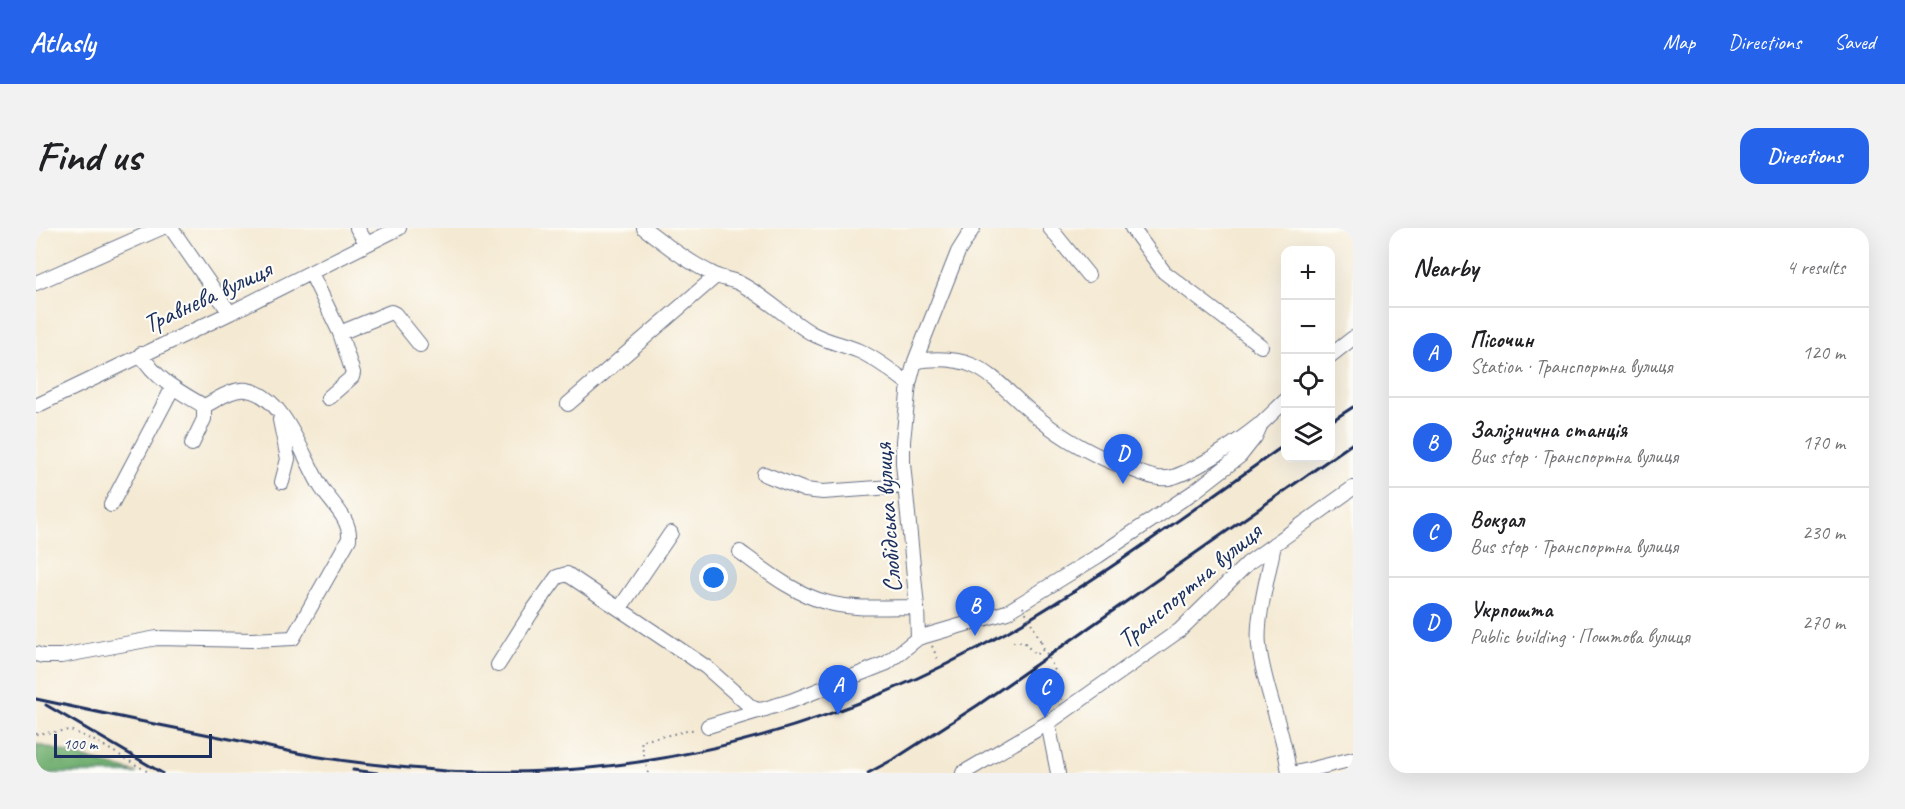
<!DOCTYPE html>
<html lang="en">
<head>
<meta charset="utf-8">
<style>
	body { margin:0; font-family:Caveat,sans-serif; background:#f2f2f2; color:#202124 }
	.controls { position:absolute; right:18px; top:18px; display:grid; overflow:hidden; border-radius:12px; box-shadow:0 6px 24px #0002 }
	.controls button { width:54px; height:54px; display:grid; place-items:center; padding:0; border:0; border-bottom:2px solid #e0e0e0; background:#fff; color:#202124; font:30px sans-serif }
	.scale { position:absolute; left:18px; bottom:15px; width:158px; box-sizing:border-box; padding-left:6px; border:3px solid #1b2f5e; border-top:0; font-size:16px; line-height:21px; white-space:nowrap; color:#1b2f5e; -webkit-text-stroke:4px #fdfcf7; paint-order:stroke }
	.you { position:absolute; left:678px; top:350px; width:21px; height:21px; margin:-15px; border:4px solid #fff; border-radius:50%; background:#1a73e8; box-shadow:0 0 0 9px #1a73e833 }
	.badge { display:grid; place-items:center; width:39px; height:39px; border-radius:50%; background:#2563eb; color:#fff; font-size:20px; font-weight:700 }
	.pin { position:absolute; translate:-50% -50px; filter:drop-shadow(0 2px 3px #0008) }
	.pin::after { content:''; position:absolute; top:32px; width:21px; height:18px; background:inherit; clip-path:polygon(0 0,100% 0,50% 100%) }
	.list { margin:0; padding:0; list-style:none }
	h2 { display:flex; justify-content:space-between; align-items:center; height:78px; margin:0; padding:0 24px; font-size:26px }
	h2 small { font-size:20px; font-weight:400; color:#757577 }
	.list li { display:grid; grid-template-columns:39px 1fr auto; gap:18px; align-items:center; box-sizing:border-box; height:90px; padding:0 24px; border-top:2px solid #e0e0e0 }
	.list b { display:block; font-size:22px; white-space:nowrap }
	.list p { margin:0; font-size:20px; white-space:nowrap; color:#757577 }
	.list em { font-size:20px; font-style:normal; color:#757577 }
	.icon { flex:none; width:33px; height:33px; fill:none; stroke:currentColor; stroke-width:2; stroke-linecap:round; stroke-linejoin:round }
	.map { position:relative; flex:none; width:1317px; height:545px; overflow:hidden; border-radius:18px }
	header { display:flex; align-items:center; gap:36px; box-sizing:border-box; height:84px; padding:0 30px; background:#2563eb; color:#fff }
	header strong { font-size:28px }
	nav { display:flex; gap:33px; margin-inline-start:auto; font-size:21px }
	.intro { display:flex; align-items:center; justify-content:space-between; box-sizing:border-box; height:144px; padding:0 36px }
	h1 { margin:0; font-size:42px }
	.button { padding:15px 27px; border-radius:18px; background:#2563eb; color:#fff; font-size:21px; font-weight:700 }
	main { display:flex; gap:36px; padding:0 36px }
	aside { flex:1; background:#fff; border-radius:18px; box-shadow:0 6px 24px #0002 }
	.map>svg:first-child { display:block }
</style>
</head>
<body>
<header>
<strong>Atlasly</strong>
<nav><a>Map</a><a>Directions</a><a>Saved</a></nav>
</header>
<div class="intro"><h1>Find us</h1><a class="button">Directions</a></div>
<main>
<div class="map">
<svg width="1317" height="545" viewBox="0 0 1317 545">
	<defs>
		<pattern id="forest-crowns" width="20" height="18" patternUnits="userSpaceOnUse" patternTransform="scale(1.5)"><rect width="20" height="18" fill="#71af6f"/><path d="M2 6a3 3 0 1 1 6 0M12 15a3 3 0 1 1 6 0" fill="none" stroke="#5c8f5e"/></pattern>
	</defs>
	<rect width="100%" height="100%" fill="#fdfcf7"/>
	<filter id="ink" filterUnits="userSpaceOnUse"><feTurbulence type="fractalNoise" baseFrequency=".0167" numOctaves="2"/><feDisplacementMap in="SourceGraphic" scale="12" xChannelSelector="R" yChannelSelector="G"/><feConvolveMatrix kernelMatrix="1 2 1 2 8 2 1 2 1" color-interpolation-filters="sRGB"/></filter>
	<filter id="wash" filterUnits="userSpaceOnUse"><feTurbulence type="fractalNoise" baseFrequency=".008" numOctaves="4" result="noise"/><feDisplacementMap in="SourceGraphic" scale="24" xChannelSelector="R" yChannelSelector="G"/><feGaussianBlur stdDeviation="1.35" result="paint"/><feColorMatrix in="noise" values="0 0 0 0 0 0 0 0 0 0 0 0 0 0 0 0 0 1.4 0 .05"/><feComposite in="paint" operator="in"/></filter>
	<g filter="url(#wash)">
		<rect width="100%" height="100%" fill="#f4e9d2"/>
		<path fill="url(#forest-crowns)" stroke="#466f66" stroke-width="1.5" d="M0,516L101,545H0Z"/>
	</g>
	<g filter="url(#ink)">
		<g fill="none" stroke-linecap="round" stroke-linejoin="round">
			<g stroke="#677087" stroke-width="16">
				<path id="minor" d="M135,0L194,85
					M321,0L331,16
					M608,0C630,17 652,34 677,46C685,51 694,51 703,55C729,68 750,90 775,105C791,114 807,116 823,123C841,131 857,144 873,156
					M1014,0L1052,47
					M1096,0L1128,44L1225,118
					M275,45L304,105L317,145L316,149L292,170
					M0,55L125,0
					M304,105L355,84L359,86L384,117
					M1294,128L1317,110
					M879,133C946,124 955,151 1001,189C1030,213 1062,230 1097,242C1110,247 1123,253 1137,249C1162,241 1202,214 1223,197
					M532,176L680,48
					M0,178L194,85L363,0
					M244,192L252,231L246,254
					M156,216L168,191V178
					M728,246L769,262L787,264L869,258
					M75,277L137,159
					M1238,316C1233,346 1220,388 1223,418C1228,461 1248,502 1253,545
					M704,324C731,344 760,367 793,375C821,382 853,379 881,379
					M584,380L635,305
					M882,410L881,379L867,235V213L873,156L879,133L922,24L937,0
					M0,426L7,428H25L121,410L216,412L257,410L313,311C315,291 295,275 285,259C268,232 249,168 211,162C196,160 181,172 168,178C144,164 119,151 105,126
					M462,437L495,385L521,349L531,346L670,439L715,479L721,482L730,481
					M1012,495L1022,545
					M672,498L755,473L851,435L882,410L971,384L1062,328L1159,263L1204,228L1219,209L1225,196L1250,172
					M927,545L1012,495L1144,402L1212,335L1317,260
					M1260,545L1317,531"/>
			</g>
			<path stroke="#677087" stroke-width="2" stroke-dasharray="1.5 4.5" stroke-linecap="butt" d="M1001,406L1005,414
				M977,414H988L999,427L1008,421
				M896,418L902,432
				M1024,453L1026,472
				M0,506L34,502L61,514L114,545
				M612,545L605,513L660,501"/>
			<use href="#minor" stroke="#fff" stroke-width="14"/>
			<path stroke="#1b2f5e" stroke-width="3" d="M1294,194L1317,179
				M0,471C68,486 136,500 204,513C235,519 266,527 297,531C334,537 373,540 410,543C428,544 446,544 464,544C641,545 817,492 971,404C1068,348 1158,281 1250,216
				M10,477L126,545
				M317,542L341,545
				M832,545L860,530L942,477L1317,215"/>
			<path stroke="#677087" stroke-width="2" stroke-dasharray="1.5 4.5" stroke-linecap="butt" d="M987,379L1001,406
				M1005,414L1024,453"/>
		</g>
	</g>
	<g text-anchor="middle" stroke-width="4.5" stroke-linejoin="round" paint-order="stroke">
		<g font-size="26" fill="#1b2f5e" stroke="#fdfcf7">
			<text transform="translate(171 68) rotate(-25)" y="9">Травнева вулиця</text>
			<text transform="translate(851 290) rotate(-94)" y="9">Слобідська вулиця</text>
			<text transform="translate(1153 357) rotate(-40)" y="9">Транспортна вулиця</text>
		</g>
	</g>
</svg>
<div class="controls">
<button>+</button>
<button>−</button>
<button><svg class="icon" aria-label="locate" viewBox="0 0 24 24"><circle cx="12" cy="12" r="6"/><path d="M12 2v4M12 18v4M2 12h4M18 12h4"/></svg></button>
<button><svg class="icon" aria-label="layers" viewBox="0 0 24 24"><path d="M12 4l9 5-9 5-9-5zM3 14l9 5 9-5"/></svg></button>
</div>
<div class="scale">100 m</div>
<div class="you"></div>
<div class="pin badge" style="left:802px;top:487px">A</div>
<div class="pin badge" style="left:939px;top:408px">B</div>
<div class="pin badge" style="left:1009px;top:490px">C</div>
<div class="pin badge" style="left:1087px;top:256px">D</div>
</div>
<aside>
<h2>Nearby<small>4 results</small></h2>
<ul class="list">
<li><span class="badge">A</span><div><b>Пісочин</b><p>Station · Транспортна вулиця</p></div><em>120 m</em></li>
<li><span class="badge">B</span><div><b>Залізнична станція</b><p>Bus stop · Транспортна вулиця</p></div><em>170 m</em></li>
<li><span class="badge">C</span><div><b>Вокзал</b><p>Bus stop · Транспортна вулиця</p></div><em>230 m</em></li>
<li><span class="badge">D</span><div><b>Укрпошта</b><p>Public building · Поштова вулиця</p></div><em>270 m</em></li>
</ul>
</aside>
</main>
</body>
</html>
